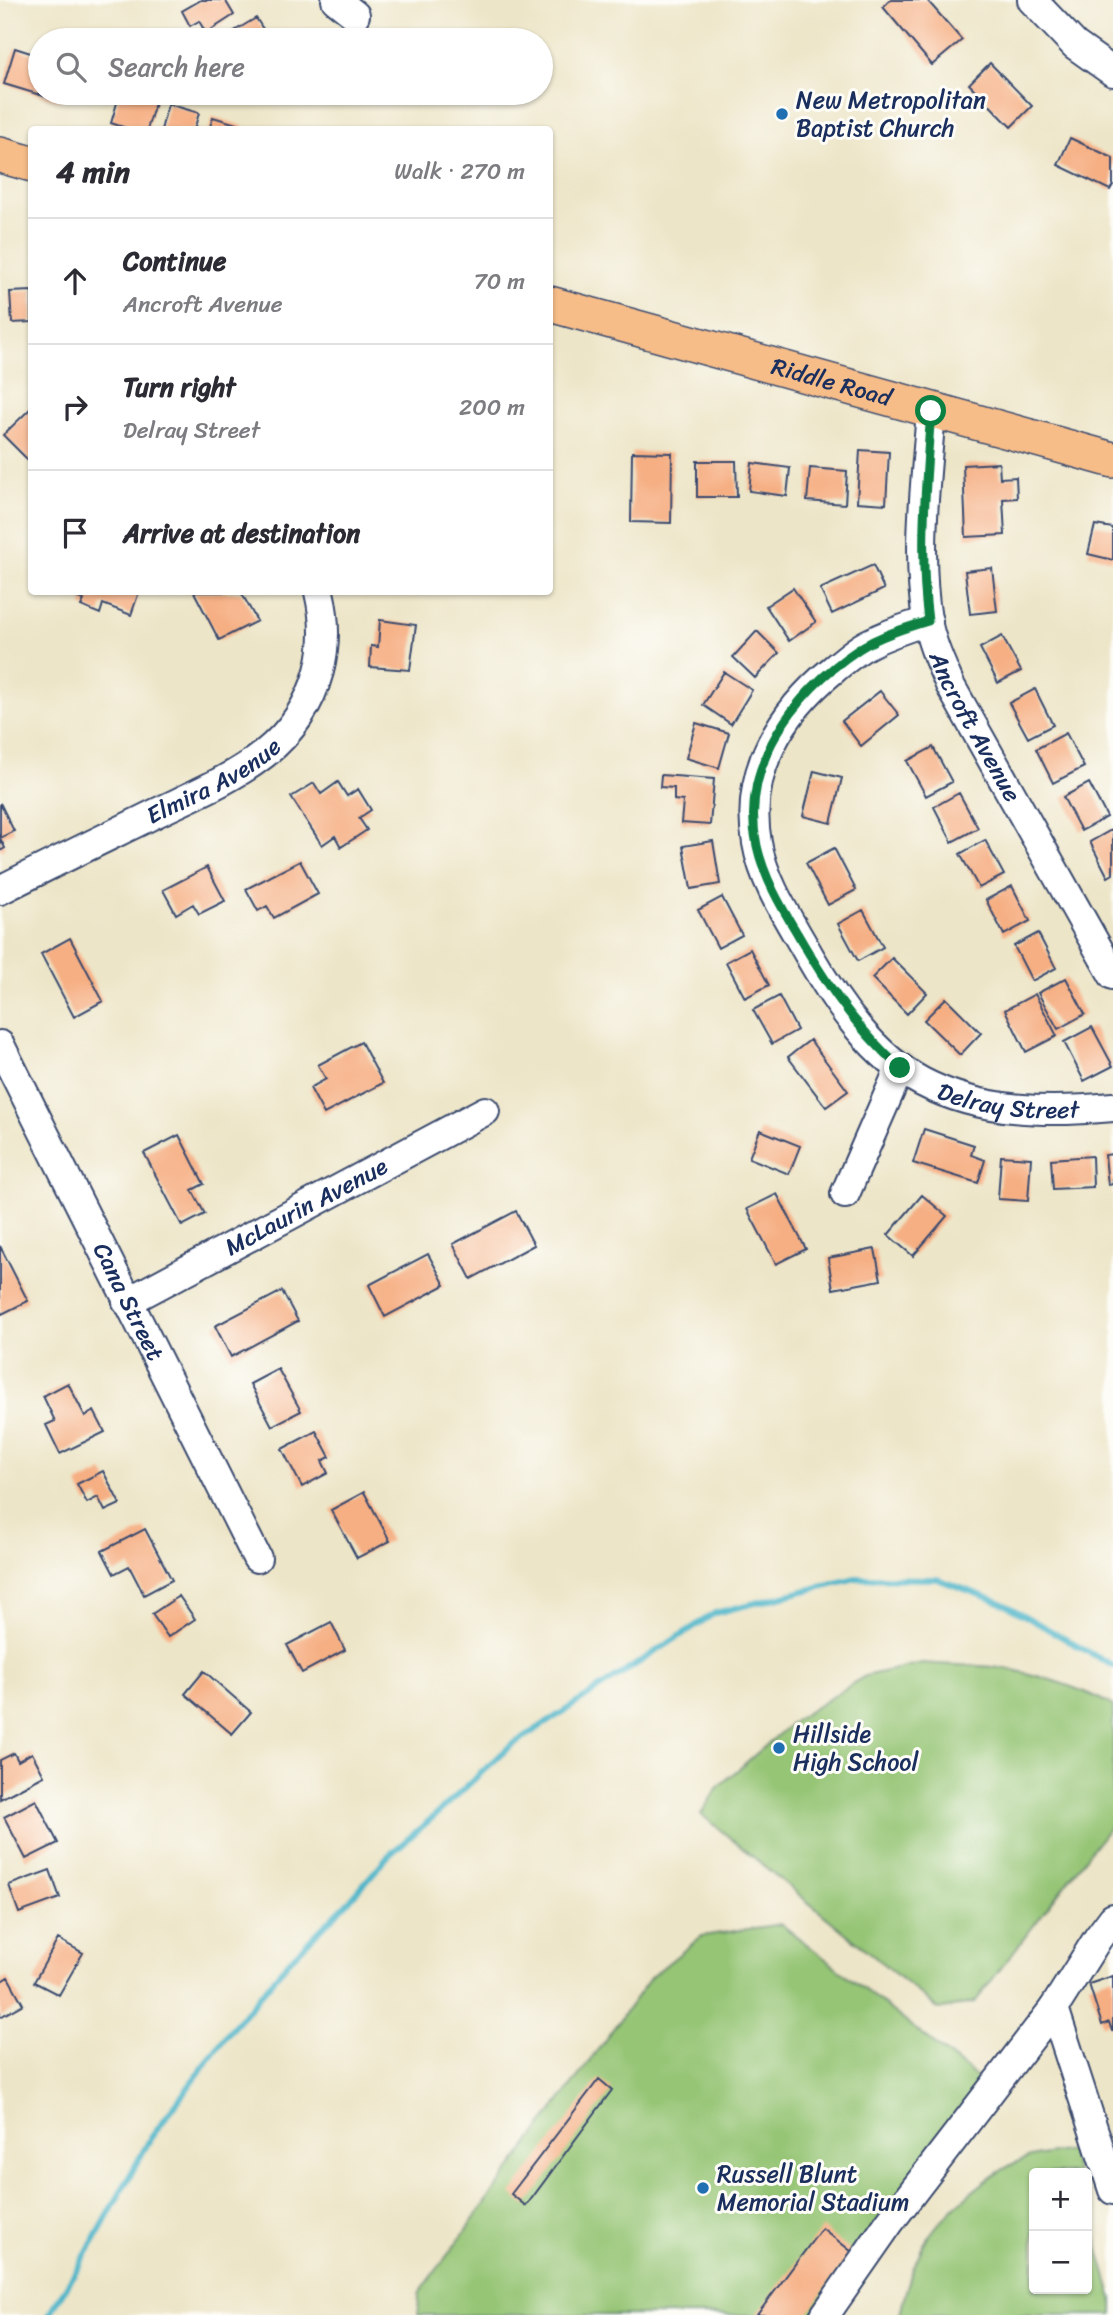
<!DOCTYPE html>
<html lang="en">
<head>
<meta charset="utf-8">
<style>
	body { margin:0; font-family:Sriracha,sans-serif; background:#f7f7f7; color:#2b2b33 }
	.controls { position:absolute; right:21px; bottom:21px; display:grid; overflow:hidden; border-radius:7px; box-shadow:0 2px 5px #0004 }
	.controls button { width:63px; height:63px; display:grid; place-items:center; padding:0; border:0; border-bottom:2px solid #e1e1e2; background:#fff; color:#2b2b33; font:35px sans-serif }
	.stop { position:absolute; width:21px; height:21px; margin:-16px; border:5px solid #0b8043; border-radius:50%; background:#fff }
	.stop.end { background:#0b8043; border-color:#fff; box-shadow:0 2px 7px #0008 }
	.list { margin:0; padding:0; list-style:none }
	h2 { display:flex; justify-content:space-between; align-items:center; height:91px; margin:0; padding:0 28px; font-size:30px }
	h2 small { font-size:23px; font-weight:400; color:#7c7c81 }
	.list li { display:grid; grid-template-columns:46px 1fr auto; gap:21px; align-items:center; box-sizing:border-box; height:126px; padding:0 28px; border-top:2px solid #e1e1e2 }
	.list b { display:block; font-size:26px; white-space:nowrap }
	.list p { margin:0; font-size:23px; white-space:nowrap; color:#7c7c81 }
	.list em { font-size:23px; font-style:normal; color:#7c7c81 }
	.icon { flex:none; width:38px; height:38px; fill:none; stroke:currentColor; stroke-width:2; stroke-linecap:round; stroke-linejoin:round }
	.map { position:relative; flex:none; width:1113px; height:2315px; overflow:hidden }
	.search { position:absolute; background:#fff; box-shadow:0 2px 5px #0004; left:28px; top:28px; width:525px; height:77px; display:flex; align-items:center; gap:18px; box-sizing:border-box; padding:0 24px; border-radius:38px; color:#7c7c81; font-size:26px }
	.panel { position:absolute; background:#fff; box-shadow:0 2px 5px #0004; left:28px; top:126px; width:525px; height:469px; border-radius:7px }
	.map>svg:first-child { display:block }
</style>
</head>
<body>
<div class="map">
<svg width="1113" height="2315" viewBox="0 0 1113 2315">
	<rect width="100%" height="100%" fill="#fdfcf7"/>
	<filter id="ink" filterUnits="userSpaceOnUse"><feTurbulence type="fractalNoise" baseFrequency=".0143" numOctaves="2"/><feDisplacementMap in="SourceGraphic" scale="14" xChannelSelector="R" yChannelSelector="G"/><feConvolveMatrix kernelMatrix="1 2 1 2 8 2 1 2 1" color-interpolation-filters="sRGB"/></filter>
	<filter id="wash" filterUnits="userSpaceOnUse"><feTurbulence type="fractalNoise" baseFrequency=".00686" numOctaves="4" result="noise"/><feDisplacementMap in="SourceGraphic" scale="28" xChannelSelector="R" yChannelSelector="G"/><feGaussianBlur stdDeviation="1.57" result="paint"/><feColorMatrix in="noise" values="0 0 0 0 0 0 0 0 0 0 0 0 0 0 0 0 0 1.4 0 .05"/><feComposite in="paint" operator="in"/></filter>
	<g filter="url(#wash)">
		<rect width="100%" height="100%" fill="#ede5c7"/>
		<path fill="#95c574" stroke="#587a69" stroke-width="2" d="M922,1663C945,1665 970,1665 993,1667C1028,1671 1083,1688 1113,1706V1822L975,2002L939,2010L701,1814L718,1787L794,1721L865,1676Z
			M781,1924L984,2083L820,2315H418L419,2294L651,1977L702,1936Z
			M1070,2150L1076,2173H1034V2289H1087V2209L1113,2299V2315H900C905,2292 911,2270 922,2248C937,2217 994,2169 1027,2158C1040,2154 1056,2153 1070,2150Z"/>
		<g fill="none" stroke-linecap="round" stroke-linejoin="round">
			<path stroke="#4bb5c9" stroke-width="6" d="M49,2315L94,2241L150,2139L229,2032L290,1960L350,1900L388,1856L439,1812L509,1747L715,1613L856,1578L937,1579L1002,1603L1113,1666"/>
		</g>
		<g id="blocks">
			<path fill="#f6af83" d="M201,0H225L234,15L206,33L199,21L190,26L182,11Z
				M890,0H927L962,40L932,65L883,7Z
				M256,18L270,40H235L231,33Z
				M15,48L40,56V93H63L60,101L4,84Z
				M990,63L1032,106L1011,127L969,84Z
				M120,93H145L157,96L147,130H132L111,123Z
				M168,104L199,113L194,130H161Z
				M213,117L243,126L242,130H209Z
				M1070,138L1113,158V185L1110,190L1058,165Z
				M32,291V322L12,323L10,292Z
				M32,407V464L3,435Z
				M860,450L889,452L886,504L857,502Z
				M632,452L672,453L671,523L631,522Z
				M697,461H736L737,497H697Z
				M752,463L790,468L787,496L749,491Z
				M999,463L1000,478L1016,477L1017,498L1003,499L1005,535L966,537L963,465Z
				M810,468L847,471L845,504L807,501Z
				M1095,525L1113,528V560L1088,554Z
				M873,565L884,589L832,614L820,589Z
				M992,568L997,611L970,614L965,571Z
				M793,588L816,622L789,641L766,606Z
				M77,592H139L131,615L103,604L100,614L81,606L84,600L75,597Z
				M194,592H241L257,621L219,640Z
				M380,620L416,625L410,670L370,667L371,646L378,647Z
				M757,631L779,653L755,678L733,657Z
				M1002,636L1021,671L998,683L980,648Z
				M724,672L752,690L731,724L703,705Z
				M1035,689L1053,725L1028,738L1009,703Z
				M880,691L899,715L861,746L842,721Z
				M696,723L729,733L719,768L686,758Z
				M1066,733L1084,767L1053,783L1036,749Z
				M933,747L952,782L926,796L907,761Z
				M814,771L842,778L831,823L803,816Z
				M661,775L714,779L710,825L681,823L683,801L674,800V788L660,787Z
				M338,782L347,796L358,789L371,810L359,818L367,830L341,847L335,836L322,845L291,797L314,783L321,794Z
				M1089,783L1107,817L1081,831L1063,797Z
				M959,793L978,828L952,842L934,807Z
				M0,803L14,831L0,838L5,848L0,851Z
				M1113,829V874L1108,877L1090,842Z
				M985,840L1004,875L979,888L960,854Z
				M713,841L720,884L691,889L683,846Z
				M834,848L856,890L828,905L806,863Z
				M300,861L318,894L274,918L267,906L258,911L246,889Z
				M207,867L225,901L199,914L193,904L176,914L163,890Z
				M1012,886L1030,921L1004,935L986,900Z
				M722,897L742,935L718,948L698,910Z
				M863,910L883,947L858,961L838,924Z
				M1038,933L1056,968L1032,981L1014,946Z
				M70,938L103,1001L74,1017L41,954Z
				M750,949L769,985L745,998L726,962Z
				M892,958L927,993L907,1014L872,978Z
				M1066,978L1085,1014L1058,1029L1038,993Z
				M1035,994L1057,1036L1026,1052L1005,1010Z
				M779,996L797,1030L772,1044L753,1010Z
				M946,998L981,1033L960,1055L924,1020Z
				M1092,1027L1113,1066L1084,1081L1064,1042Z
				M810,1040L848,1091L826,1107L788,1057Z
				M361,1042L383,1083L324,1114L310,1088L326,1079L318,1065Z
				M924,1129L974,1145L971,1155L985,1160L978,1183L913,1163Z
				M760,1130L800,1146L789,1174L749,1158Z
				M179,1135L204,1184L192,1190L205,1214L182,1226L144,1153Z
				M1113,1154V1184L1108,1185L1105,1155Z
				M1001,1156L1031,1158L1028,1201L998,1199Z
				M1092,1156L1093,1187L1053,1189L1051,1159Z
				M777,1194L806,1249L776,1264L747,1209Z
				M922,1195L947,1216L913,1256L888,1235Z
				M516,1211L534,1245L471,1279L453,1244Z
				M0,1246L28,1301L2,1314L0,1311Z
				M875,1249L881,1280L833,1289L828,1258Z
				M428,1254L445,1285L385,1317L369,1285Z
				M282,1291L298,1321L231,1357L215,1326Z
				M278,1369L301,1411L272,1426L250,1384Z
				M68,1383L85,1416L94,1411L105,1432L60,1454L46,1425L55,1421L43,1396Z
				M316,1431L330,1457L322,1461L328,1473L302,1487L282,1449Z
				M103,1471L120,1504L105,1511L98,1497L87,1503L77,1484Z
				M364,1492L390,1541L357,1558L331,1510Z
				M145,1529L172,1580L144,1595L129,1566L114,1574L102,1551Z
				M179,1596L195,1619L168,1637L152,1614Z
				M331,1622L345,1650L302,1673L287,1645Z
				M204,1671L251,1712L232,1734L185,1694Z
				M14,1753L18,1761L32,1753L44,1776L0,1799V1760Z
				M36,1800L58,1843L26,1859L4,1817Z
				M50,1870L60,1898L19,1913L9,1885Z
				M58,1939L83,1953L59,1995L34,1982Z
				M1113,1976V2031H1112L1109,2022L1102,2025L1089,1984Z
				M8,1977L23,2004L0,2017V1982Z
				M599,2079L612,2090L526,2206L511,2194Z
				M822,2228L852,2252L810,2311L813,2315H757Z"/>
		</g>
	</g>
	<g filter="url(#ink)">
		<use href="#blocks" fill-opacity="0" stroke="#3a4a6e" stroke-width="2"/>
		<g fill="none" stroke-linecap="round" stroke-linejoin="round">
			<g stroke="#3a4a6e" stroke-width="32">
				<g id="minor">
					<path d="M336,0L355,15"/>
					<path d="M1032,0L1075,45L1113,72"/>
					<path id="s1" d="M931,411C926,480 916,551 927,620C931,643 941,664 950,685L1113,975"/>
					<path id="s2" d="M928,621C908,627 887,634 868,644C856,650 845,660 834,669C781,712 744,772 757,843C764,884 790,921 810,957C837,1004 873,1056 922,1082C981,1113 1049,1113 1113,1107"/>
					<path id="s3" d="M0,890C49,865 99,841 148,817C221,781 296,757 319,671C326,645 325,617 319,592"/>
					<path id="s4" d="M0,1045L257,1558"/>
					<path d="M845,1194L900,1068"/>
					<path id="s5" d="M127,1302L485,1111"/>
					<path d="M1113,1918L1098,1938L1054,2008L1113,2190"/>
					<path d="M825,2315L889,2223L1054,2008"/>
				</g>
			</g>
			<g stroke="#3a4a6e" stroke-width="38">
				<g id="major">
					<path d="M0,155L32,164"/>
					<path id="s6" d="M550,304L1113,460"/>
				</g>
			</g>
			<use href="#minor" stroke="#fff" stroke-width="28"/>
			<use href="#major" stroke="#f7bd88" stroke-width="35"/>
		</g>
	</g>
	<g fill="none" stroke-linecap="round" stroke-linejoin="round" filter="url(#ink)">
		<path stroke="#0b8043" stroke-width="9" d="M900,1068C854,1025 828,987 797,933C780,905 764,877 757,846C739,765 795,692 859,649C879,636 905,628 928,621C919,551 926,481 931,411"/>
	</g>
	<g fill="#1f6fb2" stroke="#fdfcf7" stroke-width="2.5">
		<circle cx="782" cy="114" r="7"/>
		<circle cx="779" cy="1748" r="7"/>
		<circle cx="703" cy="2188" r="7"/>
	</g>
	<g text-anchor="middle" stroke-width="6" stroke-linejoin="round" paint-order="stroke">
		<g font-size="24" fill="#1b2f5e" stroke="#fdfcf7" text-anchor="start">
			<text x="796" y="108">New Metropolitan<tspan x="796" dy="28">Baptist Church</tspan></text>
			<text x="793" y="1742">Hillside<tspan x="793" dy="28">High School</tspan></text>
			<text x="717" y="2182">Russell Blunt<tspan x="717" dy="28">Memorial Stadium</tspan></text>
		</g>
		<g font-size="24" fill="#1b2f5e" stroke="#fdfcf7">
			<text dy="8" stroke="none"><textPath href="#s6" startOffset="292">Riddle Road</textPath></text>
			<text dy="8" stroke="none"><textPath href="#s1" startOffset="327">Ancroft Avenue</textPath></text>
			<text dy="8" stroke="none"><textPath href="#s3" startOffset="240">Elmira Avenue</textPath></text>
			<text dy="8" stroke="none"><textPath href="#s2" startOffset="693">Delray Street</textPath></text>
			<text dy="8" stroke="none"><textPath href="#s5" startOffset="203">McLaurin Avenue</textPath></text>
			<text dy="8" stroke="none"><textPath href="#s4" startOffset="287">Cana Street</textPath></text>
		</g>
	</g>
</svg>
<div class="controls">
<button>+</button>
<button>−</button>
</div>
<div class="stop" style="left:931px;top:411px"></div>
<div class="stop end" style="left:900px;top:1068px"></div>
<div class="search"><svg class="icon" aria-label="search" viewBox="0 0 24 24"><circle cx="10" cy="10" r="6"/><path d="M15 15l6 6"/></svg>Search here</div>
<section class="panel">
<h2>4 min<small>Walk · 270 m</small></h2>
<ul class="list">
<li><svg class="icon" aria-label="ahead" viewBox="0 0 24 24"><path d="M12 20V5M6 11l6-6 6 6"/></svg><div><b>Continue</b><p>Ancroft Avenue</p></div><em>70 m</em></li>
<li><svg class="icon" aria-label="right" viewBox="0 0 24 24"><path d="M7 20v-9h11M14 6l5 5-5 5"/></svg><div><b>Turn right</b><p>Delray Street</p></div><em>200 m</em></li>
<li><svg class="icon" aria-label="arrive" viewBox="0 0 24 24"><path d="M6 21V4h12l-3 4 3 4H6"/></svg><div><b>Arrive at destination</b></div></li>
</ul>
</section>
</div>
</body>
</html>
